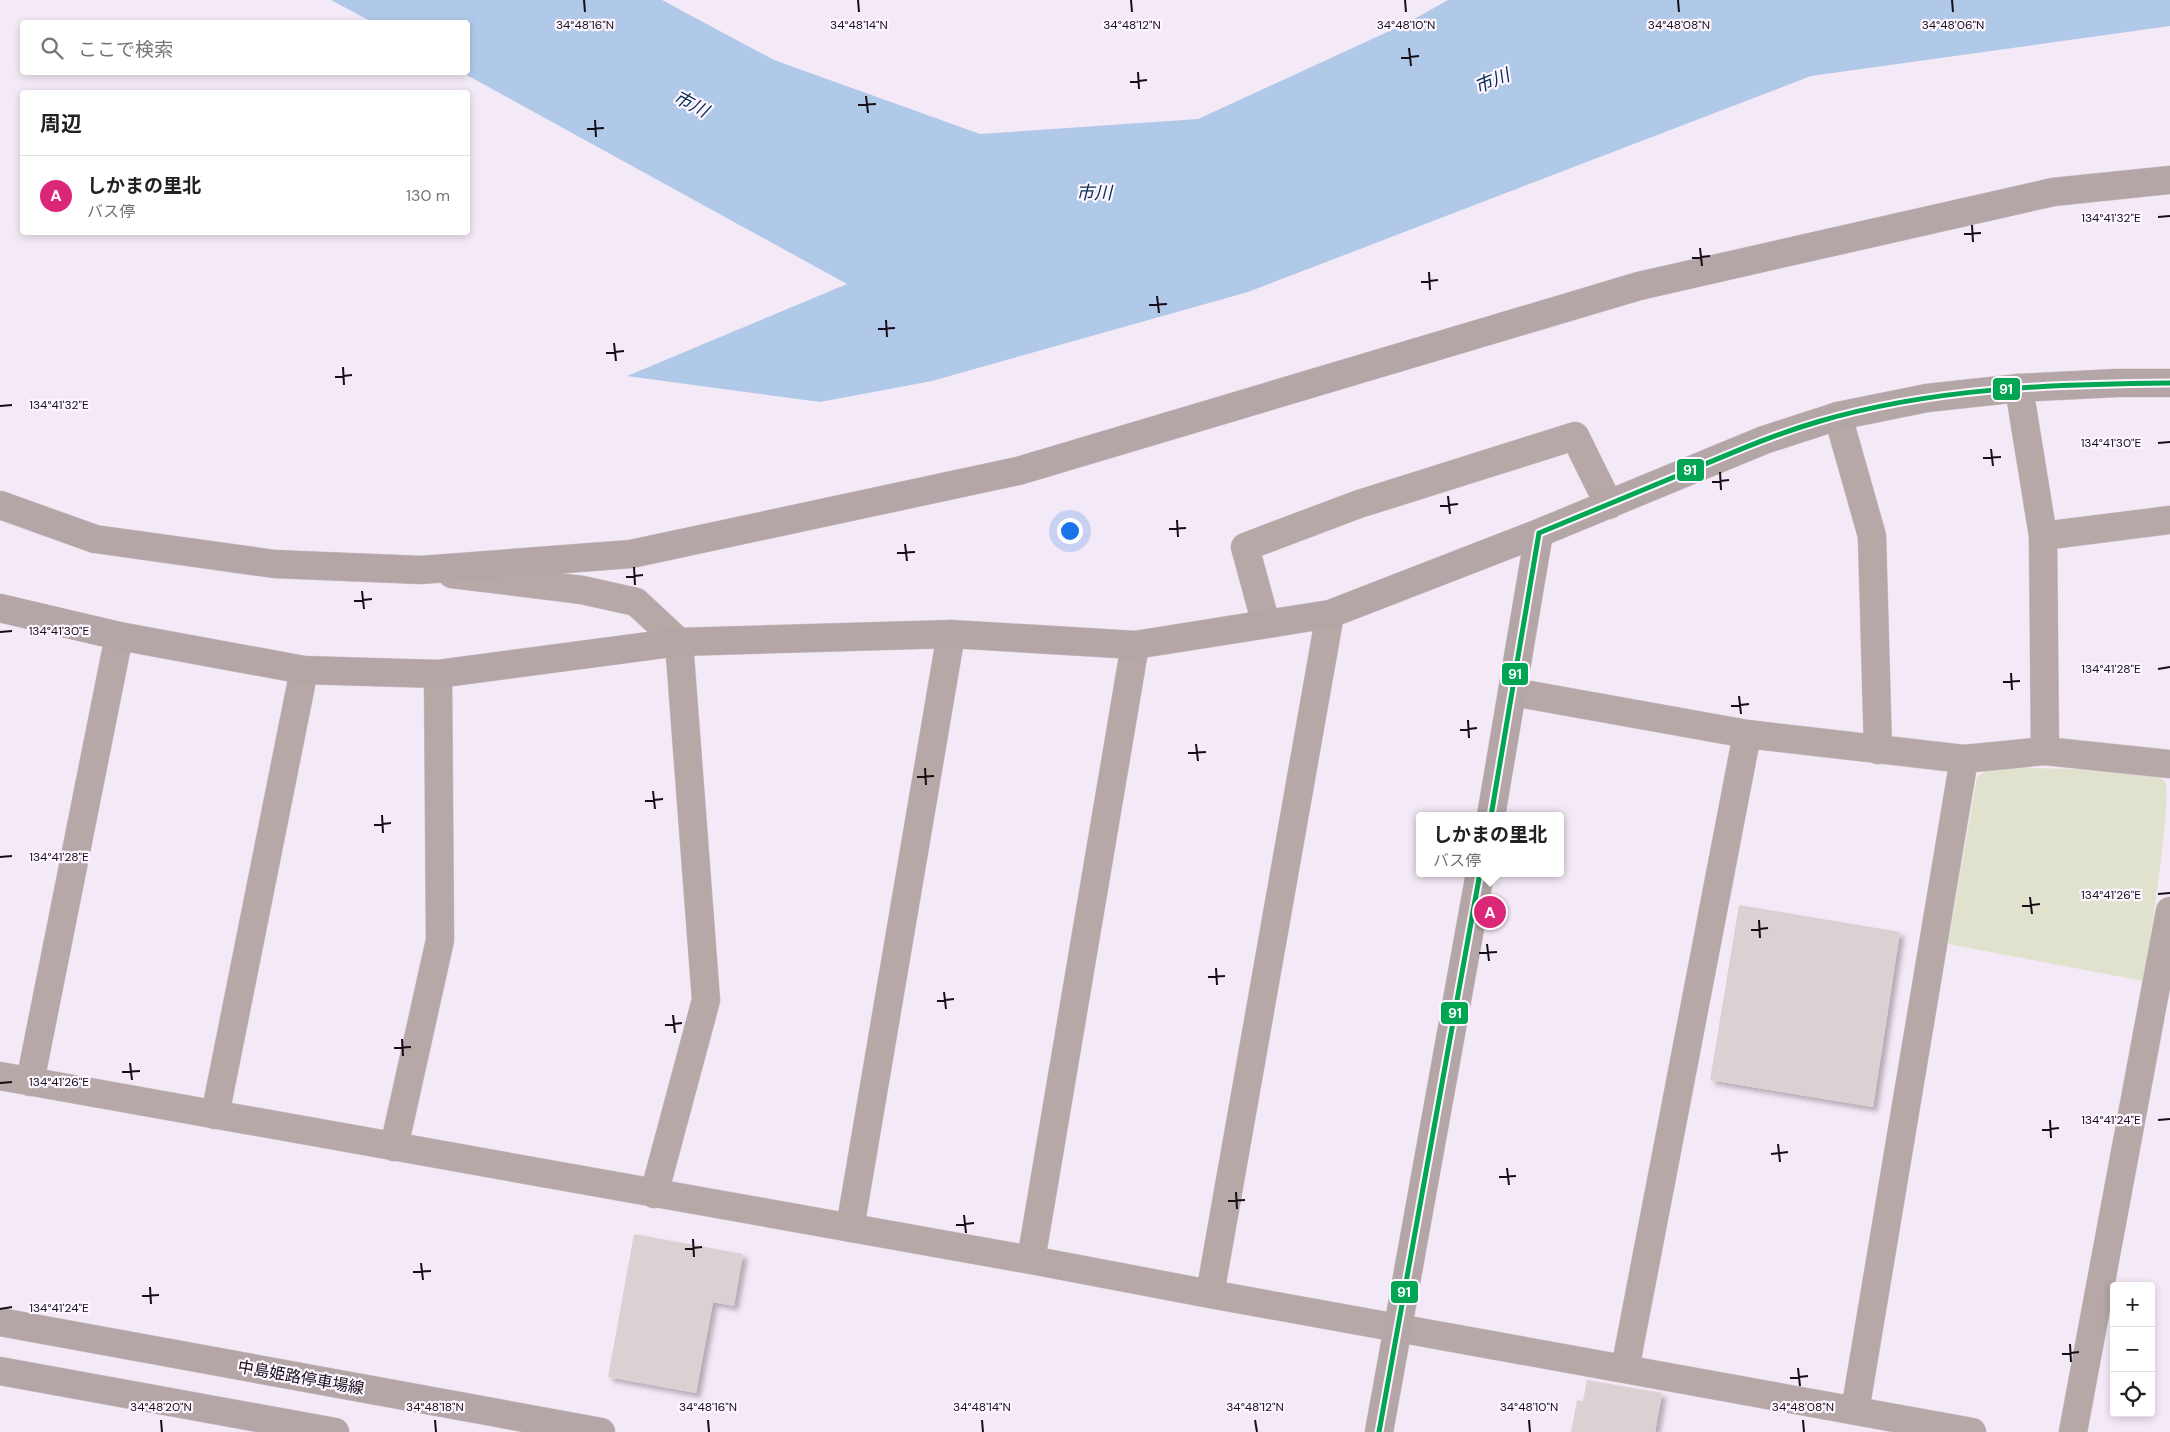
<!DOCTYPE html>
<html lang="ja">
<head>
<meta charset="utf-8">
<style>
	body { margin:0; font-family:"DM Sans","Noto Sans JP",sans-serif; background:#f6f6f6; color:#202124 }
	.controls { position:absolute; right:15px; bottom:15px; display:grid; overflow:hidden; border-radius:5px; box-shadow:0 2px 8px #0003 }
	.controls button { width:45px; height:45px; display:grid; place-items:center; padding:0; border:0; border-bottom:1px solid #e0e0e0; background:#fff; color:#202124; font:25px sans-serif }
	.you { position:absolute; left:1069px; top:530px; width:18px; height:18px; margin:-12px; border:4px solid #fff; border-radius:50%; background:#1a73e8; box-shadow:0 0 0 8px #1a73e833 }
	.badge { display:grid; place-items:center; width:32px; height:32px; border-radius:50%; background:#db2777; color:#fff; font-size:16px; font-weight:700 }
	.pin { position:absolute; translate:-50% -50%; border:2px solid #fff; box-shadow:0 1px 5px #0006 }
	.popup { position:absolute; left:1416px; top:812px; width:148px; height:65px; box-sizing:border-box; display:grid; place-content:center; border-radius:5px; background:#fff; filter:drop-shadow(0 1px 4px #0005); font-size:16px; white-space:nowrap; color:#757577 }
	.popup b { font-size:19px; color:#202124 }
	.popup::after { content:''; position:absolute; left:50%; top:100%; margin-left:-10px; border:10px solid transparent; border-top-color:#fff }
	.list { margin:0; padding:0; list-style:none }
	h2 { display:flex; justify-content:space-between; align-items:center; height:65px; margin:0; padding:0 20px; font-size:21px }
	h2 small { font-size:16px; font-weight:400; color:#757577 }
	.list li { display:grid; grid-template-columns:32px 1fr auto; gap:15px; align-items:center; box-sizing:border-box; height:80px; padding:0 20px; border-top:1px solid #e0e0e0 }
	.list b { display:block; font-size:19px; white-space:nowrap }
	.list p { margin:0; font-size:16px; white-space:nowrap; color:#757577 }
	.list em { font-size:16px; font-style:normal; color:#757577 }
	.icon { flex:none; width:28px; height:28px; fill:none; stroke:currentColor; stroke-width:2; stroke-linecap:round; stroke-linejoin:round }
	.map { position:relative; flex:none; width:2170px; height:1432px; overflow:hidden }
	.search { position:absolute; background:#fff; box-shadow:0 2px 8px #0003; left:20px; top:20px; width:450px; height:55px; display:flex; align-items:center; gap:12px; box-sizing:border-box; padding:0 18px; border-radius:5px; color:#757577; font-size:19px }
	.panel { position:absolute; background:#fff; box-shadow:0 2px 8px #0003; left:20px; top:90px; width:450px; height:145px; border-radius:5px }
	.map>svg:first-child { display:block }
</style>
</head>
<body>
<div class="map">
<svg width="2170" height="1432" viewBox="0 0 2170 1432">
	<defs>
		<filter id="shadow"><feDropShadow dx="4.5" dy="4.5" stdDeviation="2.5" flood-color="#0004"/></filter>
	</defs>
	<rect width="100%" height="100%" fill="#f4e9f6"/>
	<path fill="#e1e2ce" d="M1992,767L2152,771C2156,775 2163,779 2166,784C2170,810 2150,946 2143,981L1948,944L1977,777Z"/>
	<path fill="#b1c9e9" d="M331,0H662L774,60L980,134L1198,119L1409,22L1448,0H2170V26L1811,76L1248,292L932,381L820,402L627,376L847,284L463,73L468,72V22H372Z"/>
	<path fill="#dbd1d3" filter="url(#shadow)" d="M1739,905L1900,932L1873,1107L1710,1080Z
		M634,1234L743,1254L734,1306L713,1302L696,1393L608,1377Z
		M1587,1380L1662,1393L1655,1432H1571L1577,1400L1583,1401Z"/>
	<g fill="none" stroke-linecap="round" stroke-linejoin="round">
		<g stroke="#cfc7d1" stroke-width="29">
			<path id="street" d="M2019,388L2043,536L2045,751
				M1838,416L1872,536L1878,750
				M2043,536L2170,520
				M452,574L582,590L636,602L679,642L706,1000L654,1194
				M1266,624L1245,547L1359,504L1575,436L1609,505
				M1513,692L1747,734L1964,759L2045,751L2170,764
				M0,1076L1031,1260L1210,1294L1972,1432
				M30,1082L119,636
				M215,1115L304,670
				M394,1147L440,940L438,674
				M850,1228L951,634
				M1031,1260L1135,645
				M1210,1294L1330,614
				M1625,1369L1747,734
				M1855,1411L1964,759
				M2073,1432L2170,911"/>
		</g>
		<g stroke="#cfc7d1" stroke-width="29">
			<path id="secondary" d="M0,505L95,539L274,564L421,570L631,554L1018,471L1639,286L2053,192L2170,180
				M0,608L119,636L304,670L438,674L679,642L951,634L1135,645L1330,614L1539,533L1764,440L1838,416L1927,398L2019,388L2117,383H2170
				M1491,816L1539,533
				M0,1322L601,1432
				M0,1371L335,1432
				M1379,1432L1480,873"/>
		</g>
		<use href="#street" stroke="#b5a8a6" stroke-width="28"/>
		<use href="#secondary" stroke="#b4a6a6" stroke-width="28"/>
		<g stroke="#fdf5ff" stroke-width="9">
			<path id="bus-1" d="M1539,533C1586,514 1632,494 1679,475C1725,456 1769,436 1817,422C1931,388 2052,384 2170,383
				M1491,816L1539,533
				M1379,1432L1480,873"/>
		</g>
		<use href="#bus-1" stroke="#00a651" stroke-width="5"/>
	</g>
	<path fill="none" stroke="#150e16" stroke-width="2" d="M584,0L585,12M858,0L859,12M1131,0L1132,12M1405,0L1406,12M1678,0L1679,12M1952,0L1953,12M1409,48L1411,66M1401,58L1419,56M1138,72L1139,89M1130,82L1147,80M866,96L868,113M858,105L876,104M595,120L596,137M587,129L604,128M2158,217L2170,216M1972,225L1973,242M1964,234L1981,233M1700,248L1702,266M1692,258L1710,256M1429,272L1430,290M1421,282L1438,280M1157,296L1159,313M1149,305L1167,304M886,320L887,337M878,329L895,328M614,343L616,361M606,353L624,351M343,367L344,385M335,377L352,375M0,406L12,405M2158,443L2170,442M1991,449L1993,466M1983,458L2001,457M1720,472L1721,490M1712,482L1729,480M1448,496L1450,514M1440,506L1458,504M1177,520L1178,537M1169,529L1186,528M905,544L907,561M897,553L915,552M634,567L635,585M626,577L643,575M362,591L364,609M354,601L372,599M0,632L12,631M2158,669L2170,667M2011,673L2012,690M2003,682L2020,681M1739,696L1741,714M1731,706L1749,704M1468,720L1469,738M1460,730L1477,728M1196,744L1198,761M1188,753L1206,752M925,768L926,785M917,777L934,776M653,791L655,809M645,801L663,799M382,815L383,833M374,825L391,823M0,857L12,856M2158,894L2170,893M2030,897L2032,914M2022,906L2040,904M1759,920L1760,938M1751,930L1768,928M1487,944L1489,961M1479,953L1497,952M1216,968L1217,985M1208,977L1225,976M944,992L946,1009M937,1001L954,999M673,1015L675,1033M665,1025L682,1023M402,1039L403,1056M394,1048L411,1047M130,1063L132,1080M122,1072L140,1071M0,1083L12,1082M2050,1120L2051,1138M2158,1120L2170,1119M2042,1130L2059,1128M1778,1144L1780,1162M1771,1154L1788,1152M1507,1168L1509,1185M1499,1177L1516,1176M1236,1192L1237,1209M1228,1201L1245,1200M964,1215L966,1233M956,1225L974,1223M693,1239L694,1257M685,1249L702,1247M421,1263L423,1280M413,1272L431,1271M150,1287L151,1304M142,1296L159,1295M0,1309L12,1307M2070,1344L2071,1362M2062,1354L2079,1352M1798,1368L1800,1386M1790,1378L1808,1376M161,1420L162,1432M435,1420L436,1432M708,1420L709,1432M982,1420L983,1432M1255,1420L1257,1432M1529,1420L1530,1432M1803,1420L1804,1432"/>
	<g text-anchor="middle" stroke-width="4.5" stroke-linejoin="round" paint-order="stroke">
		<g font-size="16" fill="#150e16" stroke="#fdf5ff">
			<text transform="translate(301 1377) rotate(10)" y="6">中島姫路停車場線</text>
		</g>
		<g font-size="18" font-style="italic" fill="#012c52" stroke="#fdf5ff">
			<text transform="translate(1492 81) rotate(-22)" y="6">市川</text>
			<text transform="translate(691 104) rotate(28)" y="6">市川</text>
			<text x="1094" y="199">市川</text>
		</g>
	</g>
	<g font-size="12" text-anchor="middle" fill="#150e16" stroke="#fdf5ff" stroke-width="4.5" stroke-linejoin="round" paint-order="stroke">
		<text x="585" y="29">34°48'16"N</text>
		<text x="859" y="29">34°48'14"N</text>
		<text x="1132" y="29">34°48'12"N</text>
		<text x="1406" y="29">34°48'10"N</text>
		<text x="1679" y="29">34°48'08"N</text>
		<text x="1953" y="29">34°48'06"N</text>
		<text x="2111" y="222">134°41'32"E</text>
		<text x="59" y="409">134°41'32"E</text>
		<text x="2111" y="447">134°41'30"E</text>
		<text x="59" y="635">134°41'30"E</text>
		<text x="2111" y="673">134°41'28"E</text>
		<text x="59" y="861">134°41'28"E</text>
		<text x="2111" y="899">134°41'26"E</text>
		<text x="59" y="1086">134°41'26"E</text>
		<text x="2111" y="1124">134°41'24"E</text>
		<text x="59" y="1312">134°41'24"E</text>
		<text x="161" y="1411">34°48'20"N</text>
		<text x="435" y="1411">34°48'18"N</text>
		<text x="708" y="1411">34°48'16"N</text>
		<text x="982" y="1411">34°48'14"N</text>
		<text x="1255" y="1411">34°48'12"N</text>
		<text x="1529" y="1411">34°48'10"N</text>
		<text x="1803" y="1411">34°48'08"N</text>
	</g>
	<g stroke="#fdf5ff" stroke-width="2">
		<rect x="1992" y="377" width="29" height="24" rx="5" fill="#00a651"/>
		<rect x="1676" y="458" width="29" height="24" rx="5" fill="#00a651"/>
		<rect x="1501" y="662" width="28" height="24" rx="5" fill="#00a651"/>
		<rect x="1440" y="1001" width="29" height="24" rx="5" fill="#00a651"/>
		<rect x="1390" y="1280" width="29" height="24" rx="5" fill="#00a651"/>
	</g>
	<g font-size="14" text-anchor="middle" font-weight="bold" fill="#fff">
		<text x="2006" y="394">91</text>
		<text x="1690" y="475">91</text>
		<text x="1515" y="679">91</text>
		<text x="1455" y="1018">91</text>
		<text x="1404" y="1297">91</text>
	</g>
</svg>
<div class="controls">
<button>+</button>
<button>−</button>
<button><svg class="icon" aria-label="locate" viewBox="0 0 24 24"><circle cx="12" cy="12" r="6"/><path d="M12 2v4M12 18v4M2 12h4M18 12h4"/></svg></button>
</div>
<div class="you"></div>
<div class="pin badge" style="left:1490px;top:912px">A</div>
<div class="popup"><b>しかまの里北</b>バス停</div>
<div class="search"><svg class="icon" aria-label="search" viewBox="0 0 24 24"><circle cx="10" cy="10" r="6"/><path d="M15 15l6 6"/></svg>ここで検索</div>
<section class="panel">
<h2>周辺<small></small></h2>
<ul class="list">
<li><span class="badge">A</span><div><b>しかまの里北</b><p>バス停</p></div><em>130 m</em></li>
</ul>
</section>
</div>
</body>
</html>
